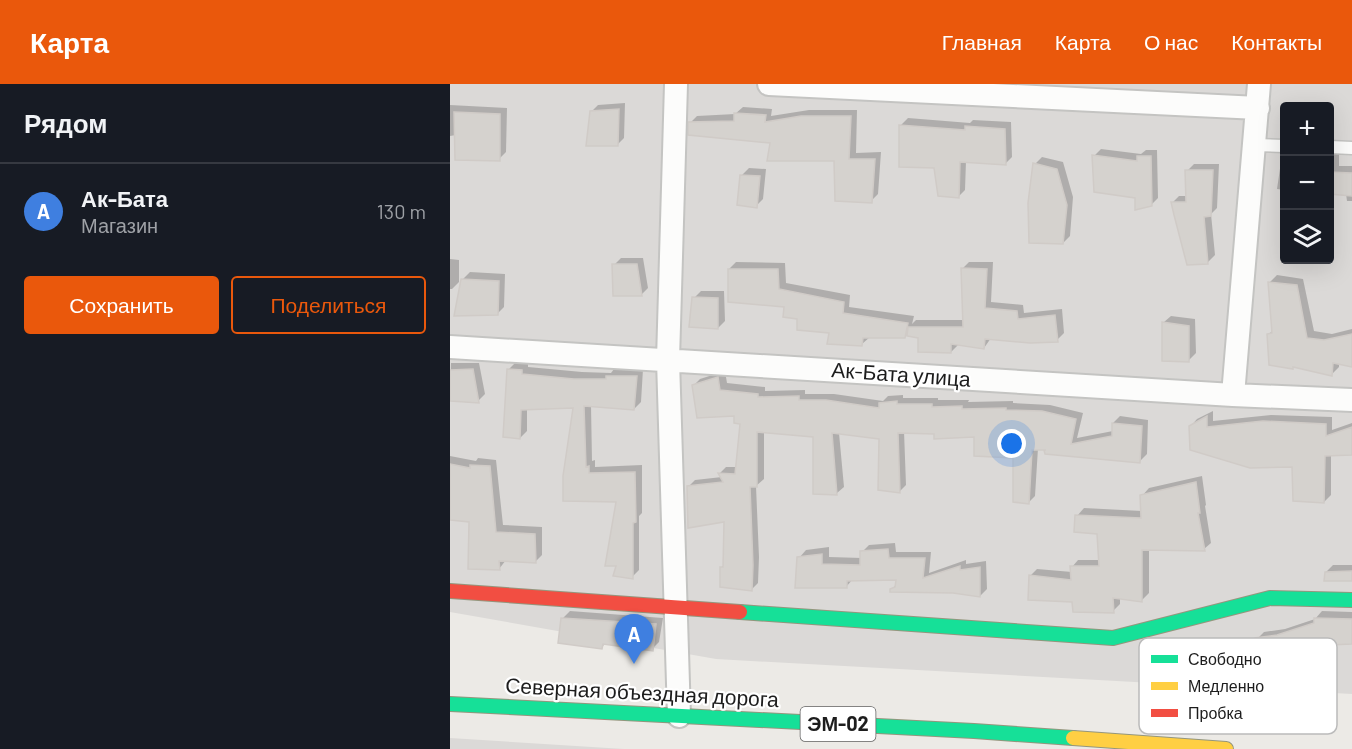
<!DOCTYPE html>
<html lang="ru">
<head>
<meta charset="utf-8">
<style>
	body { margin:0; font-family:Barlow,sans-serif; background:#20242c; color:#f1f3f6 }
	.controls { position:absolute; right:18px; top:18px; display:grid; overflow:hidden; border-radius:6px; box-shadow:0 6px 24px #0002 }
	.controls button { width:54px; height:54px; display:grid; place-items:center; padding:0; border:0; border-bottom:2px solid #363941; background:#171b24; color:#f1f3f6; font:30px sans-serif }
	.you { position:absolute; left:562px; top:360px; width:21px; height:21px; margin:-15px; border:4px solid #fff; border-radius:50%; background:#1a73e8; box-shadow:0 0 0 9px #1a73e833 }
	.badge { display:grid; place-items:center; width:39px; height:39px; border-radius:50%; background:#ea580c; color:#fff; font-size:20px; font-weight:700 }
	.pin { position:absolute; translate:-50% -50px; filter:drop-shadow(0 2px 3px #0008) }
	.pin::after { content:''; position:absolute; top:32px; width:21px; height:18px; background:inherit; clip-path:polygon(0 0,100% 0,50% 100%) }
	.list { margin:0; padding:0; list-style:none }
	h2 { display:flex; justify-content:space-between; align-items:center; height:78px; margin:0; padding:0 24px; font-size:26px }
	h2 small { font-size:20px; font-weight:400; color:#9ea1a6 }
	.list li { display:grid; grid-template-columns:39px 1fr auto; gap:18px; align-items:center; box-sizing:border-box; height:96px; padding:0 24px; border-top:2px solid #363941 }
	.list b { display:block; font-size:22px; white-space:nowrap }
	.list p { margin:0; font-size:20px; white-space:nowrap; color:#9ea1a6 }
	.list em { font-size:20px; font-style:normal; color:#9ea1a6 }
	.actions { display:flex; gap:12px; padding:18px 24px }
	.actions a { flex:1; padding:14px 0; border:2px solid #ea580c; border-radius:6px; text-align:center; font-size:21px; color:#ea580c }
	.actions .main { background:#ea580c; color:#fff }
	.icon { flex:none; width:33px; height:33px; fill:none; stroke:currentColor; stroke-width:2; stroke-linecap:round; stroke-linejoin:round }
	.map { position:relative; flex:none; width:902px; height:665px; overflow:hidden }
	header { display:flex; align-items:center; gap:36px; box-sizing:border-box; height:84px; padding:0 30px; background:#ea580c; color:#fff }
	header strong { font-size:28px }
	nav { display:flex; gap:33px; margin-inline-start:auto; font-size:21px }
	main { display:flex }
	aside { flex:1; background:#171b24 }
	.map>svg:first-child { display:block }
</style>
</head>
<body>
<header>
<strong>Карта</strong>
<nav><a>Главная</a><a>Карта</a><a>О нас</a><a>Контакты</a></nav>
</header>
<main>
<aside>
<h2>Рядом<small></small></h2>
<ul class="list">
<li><span class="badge" style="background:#3f7fe0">A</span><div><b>Ак-Бата</b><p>Магазин</p></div><em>130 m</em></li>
</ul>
<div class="actions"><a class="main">Сохранить</a><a>Поделиться</a></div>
</aside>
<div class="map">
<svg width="902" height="665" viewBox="0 0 902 665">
	<rect width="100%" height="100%" fill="#eceae6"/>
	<path fill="#dbd9d7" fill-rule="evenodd" d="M0,0H902V610L266,575L0,528ZM834,22H880V176H834Z
		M0,654L174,665H0Z"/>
	<path fill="#0003" d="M175,19L174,54L167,61L141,28L148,21Z
		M0,21L57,24L56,68L49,75L6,51L0,52Z
		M293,23L322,25L321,32L359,26H407L406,69L431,68L428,110L421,117L385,76L321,58L240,39L247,32L285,30Z
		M458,34L520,39L523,36L561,38L562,73L555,80L516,77L515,106L508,113L451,41Z
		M880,64L889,65V82H902V117H897L896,110L880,109Z
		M651,65L691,70L696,66H707L708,114L701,121L687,112L644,72Z
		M834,68V106L827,105L832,71Z
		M592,73L613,78L623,113L620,152L613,159L585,80Z
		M744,80H769L767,124L761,130L765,171L758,178L722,119L729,112H737V87Z
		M299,84L316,85L313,115L306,122L292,91Z
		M171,174H193L198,204L191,211L164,181Z
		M0,175L9,176V198L2,205H0Z
		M286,178L335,179L336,199L400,211L399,223L464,232L462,240L466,236H514L512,185L519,178H543L541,218L573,221L574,229L612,225L614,249L607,256L541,254L534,264L508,261L501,268L459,248L454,253H420L412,260L349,234L336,221L279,185Z
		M20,188L55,190L54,223L47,230L13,195Z
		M827,191L853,195L864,247L882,250L902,245V282L889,279V283L882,290L845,282L843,283L819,250L824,245L820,198Z
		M251,207H274L275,237L268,244L244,214Z
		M721,232L745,235L746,269L739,276L714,238Z
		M1,279H29L35,310L28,317L0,315Z
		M65,279H78V283L132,288L161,289L164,285H193L191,318L184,325L141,321L142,377L145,376V383L192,381V429L189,432V486L182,493L169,481L167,417L114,392L125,323L77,324V347L70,354L58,286Z
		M275,287L277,299L315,303V307L355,306V310H384L433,317L438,312L453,311V314H488V316H519L518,318L563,317V319L600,321L633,329L627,354L663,347V339L670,332L698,336L697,370L690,377L588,364L585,412L578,419L564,373L526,352L454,347L456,401L449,408L431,354L389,349L394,403L387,409L365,351L314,347V395L306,402L309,473L308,499L301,506L271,484L274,481L275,436L238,403L245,396L272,393L270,389L276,383H288L292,338L285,330L243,302L250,295Z
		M763,327V337L821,331L882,333V346L902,339V370H881V411L874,418L843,381L740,343L747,335Z
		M0,372L26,377L28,374L46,376L53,441L92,443V471L85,478L56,476L49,485L20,437L0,435Z
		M752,392L756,421L755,422L761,459L754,465H699V509L692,516L670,513V520L663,527L624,516L580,492L587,485L622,488V483L628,476H650L648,448L627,432L634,424L692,427V412L699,404Z
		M445,459L446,468H481L479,489L516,476V480L536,477L537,505L530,512L503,508L441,506L447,500L448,494L403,495L396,503L349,474L356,466L379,463V473L412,474V468L419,461Z
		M883,481H902V496L876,488Z
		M120,527L213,534L209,558L202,565L156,559L152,563L113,534Z
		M872,527L902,528V560H862L863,570L856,577L842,575L836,580L807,555L814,548L835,545L865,535Z"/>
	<path fill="#d5d2ce" stroke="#d0cbc7" stroke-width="1.5" d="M169,25L168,62H136L140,27Z
		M4,28L50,30V77L5,76Z
		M284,29L316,31L315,38L351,32H401L399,75H425L422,119L385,117L384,77H317L320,59L238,51V38L284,37Z
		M449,41L515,46V42L555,45L556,81L510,78L509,114L488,112L484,84L449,83Z
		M642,71L687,77V72H701L702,122L685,126V114L644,108Z
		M583,79L607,85L617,121L613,160L579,159L578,119Z
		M735,86H763L761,132L754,133L758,180L737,181L724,131L721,118H736Z
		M879,88L902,89V112L879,110Z
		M290,91L310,92L307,124L287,121Z
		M162,180H187L192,212H163Z
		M511,184L537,185L535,224L567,227L568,235L605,231L608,258L580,259L535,255L534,265L501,260V269L468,268V254L457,252L458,243H513Z
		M278,185H328L329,205L394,218L393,229L458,239L455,254H413L412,262L377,260L379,249L347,246V235L333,233L334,223L278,218Z
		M11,195L49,197L48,231L4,232Z
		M818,198L847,201L857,254L874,256L902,250V283L883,279L882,292L843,283V285L819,281L817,250L822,249Z
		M242,213L268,214V245L239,243Z
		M712,238L739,242V278L712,277Z
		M23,285L29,319L0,317V286Z
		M57,285L72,286V290L124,295H156V292H187L184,326L134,322L136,383L139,382V389L185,388L186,438L183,439V495L163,492L166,482H155L166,418L113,417V392L123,324L71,326L70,355L53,353Z
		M268,293L270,306L308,310V313L349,312V316H376L429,324V319L447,317V320H482V323L512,322V325L556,324V326L592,327L626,335L621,360L662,352V339L692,342L690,379L595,370L594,366H596H582L579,420L563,418V374L524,372V353L484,355V350L448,349L450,409L428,406L429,355L382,349L387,411L363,410V353L307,348V403H300L303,481L302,507L270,503V483H273L274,438L238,444L237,402L273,398L268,389L285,390L290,340L284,339V332L247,334L242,301Z
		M757,332V343L813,337L876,340V352L902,343V371L875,372L874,419L843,417L842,383L800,384L740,366L739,342Z
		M0,380L20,384V381L40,382L46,448L85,450L86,479L49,477L50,486L18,485L19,438L0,436Z
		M746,398L750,429H748L755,467L692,466V518L663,514L664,529L623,528L622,518L578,516L579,491L621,496L620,482H649L647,450L624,448L625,431L691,434L690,411Z
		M438,465L439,474H475L473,494L510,482V486L530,483V513L503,509L440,508V505L445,503L446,496L397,497V504H345L347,473L372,470V480L410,481V467Z
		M902,487V497H874L875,488Z
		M111,534L206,540L203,567L153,560L152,565L108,559Z
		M864,534L902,535V560L856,562L857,578L836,575L837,582L808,580L805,554L827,551L864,539Z"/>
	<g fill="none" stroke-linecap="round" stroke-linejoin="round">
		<g stroke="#c4c4c2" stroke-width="15">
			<path id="lane" d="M804,61L834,62
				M880,63L902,64"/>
		</g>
		<g stroke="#c4c4c2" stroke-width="26">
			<path id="street" d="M226,0L218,276L229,632
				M319,0L808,24
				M0,263L783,311L902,316
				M783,311L809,0"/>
		</g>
		<g stroke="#94967d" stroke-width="16">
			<path id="fast" d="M290,528L663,554L820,514L902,516
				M0,620L524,647L623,654"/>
		</g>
		<g stroke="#94967d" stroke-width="16">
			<path id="slow" d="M623,654L776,665"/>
		</g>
		<g stroke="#94967d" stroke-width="16">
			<path id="jam" d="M0,507L290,528"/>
		</g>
		<use href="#lane" stroke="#fcfcfb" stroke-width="12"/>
		<use href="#street" stroke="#fcfcfb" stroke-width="22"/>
		<use href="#fast" stroke="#16e098" stroke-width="14"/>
		<use href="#slow" stroke="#ffcf43" stroke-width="14"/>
		<use href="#jam" stroke="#f24e42" stroke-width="14"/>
	</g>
	<g text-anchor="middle" stroke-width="4.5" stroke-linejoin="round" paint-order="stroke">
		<rect fill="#fff" stroke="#616161" stroke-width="1.5" x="350.5" y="623" width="75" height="34" rx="4.5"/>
		<g font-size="20" font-weight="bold" fill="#1d1d1d">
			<text x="388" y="647">ЭМ-02</text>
		</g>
		<g font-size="21" fill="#1d1d1d" stroke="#fff">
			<text transform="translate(451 291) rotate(4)" y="7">Ак-Бата улица</text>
			<text transform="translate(192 609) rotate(3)" y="7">Северная объездная дорога</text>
		</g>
	</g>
	<rect x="689" y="554" width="198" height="96" rx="9" fill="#fff" stroke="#bbb" stroke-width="1.5"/>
	<rect x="701" y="571" width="27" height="8" fill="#16e098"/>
	<rect x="701" y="598" width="27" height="8" fill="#ffcf43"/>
	<rect x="701" y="625" width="27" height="8" fill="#f24e42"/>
	<g font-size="16" fill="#1d1d1d">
		<text x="738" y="581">Свободно</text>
		<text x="738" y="608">Медленно</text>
		<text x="738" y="635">Пробка</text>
	</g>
</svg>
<div class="controls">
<button>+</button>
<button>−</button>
<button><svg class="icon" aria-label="layers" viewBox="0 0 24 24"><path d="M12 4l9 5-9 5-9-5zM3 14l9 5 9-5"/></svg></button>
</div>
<div class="you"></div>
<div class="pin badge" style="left:184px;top:580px;background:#3f7fe0">A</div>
</div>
</main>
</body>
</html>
